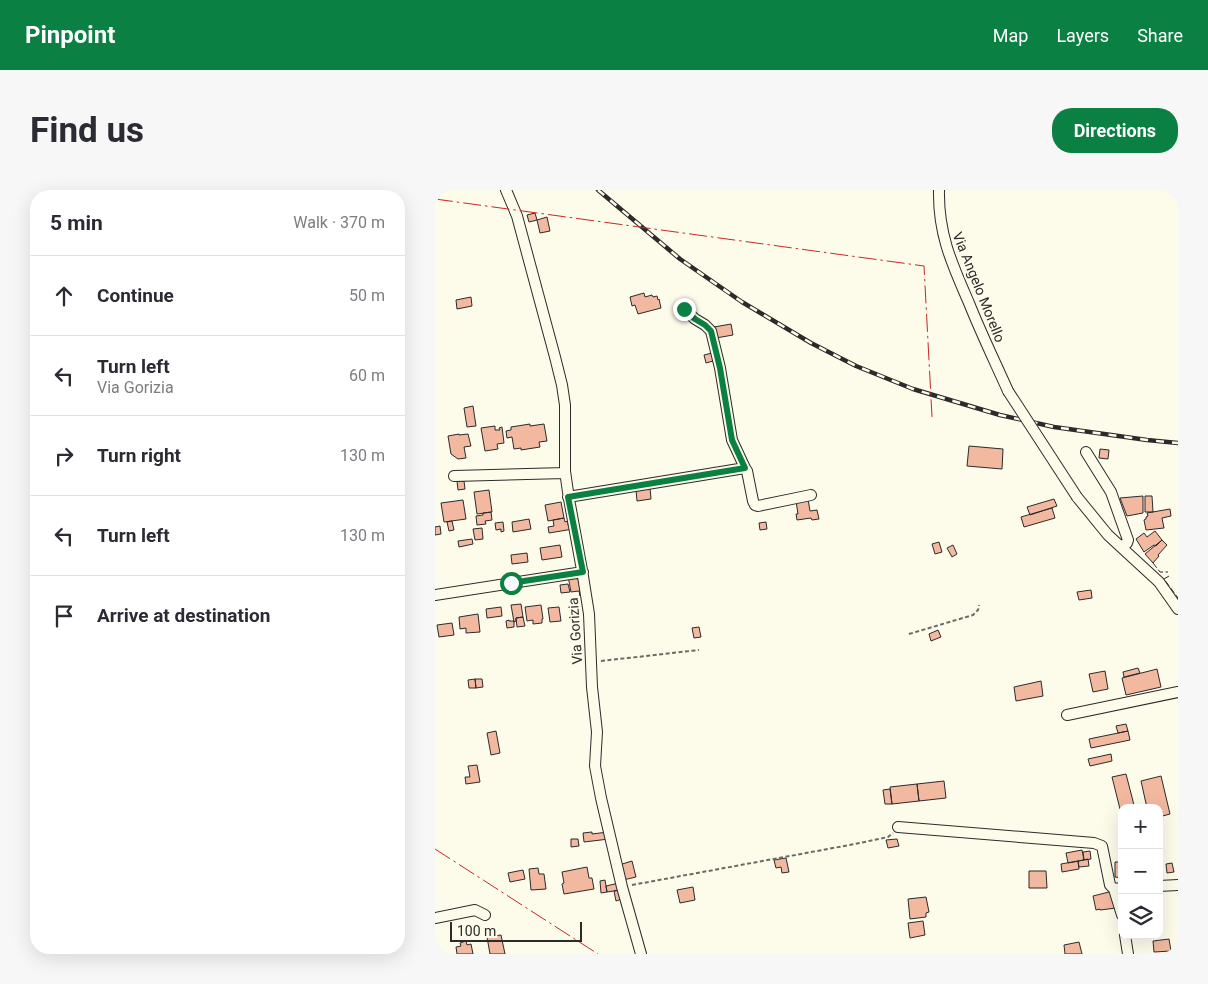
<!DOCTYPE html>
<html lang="en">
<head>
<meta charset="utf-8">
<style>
	body { margin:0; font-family:Roboto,sans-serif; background:#f7f7f7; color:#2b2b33 }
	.controls { position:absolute; right:15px; bottom:15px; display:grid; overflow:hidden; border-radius:10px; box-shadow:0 5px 20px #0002 }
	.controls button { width:45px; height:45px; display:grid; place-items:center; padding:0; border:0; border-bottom:1px solid #e1e1e2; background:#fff; color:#2b2b33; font:25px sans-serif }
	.scale { position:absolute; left:15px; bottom:12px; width:132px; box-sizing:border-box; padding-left:5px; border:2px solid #2b2b2b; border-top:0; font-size:14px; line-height:18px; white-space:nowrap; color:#2b2b2b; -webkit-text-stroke:4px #fdfbea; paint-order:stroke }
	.stop { position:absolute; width:15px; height:15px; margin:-11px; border:4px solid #0b8043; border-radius:50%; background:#fff }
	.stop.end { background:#0b8043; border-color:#fff; box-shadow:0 1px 5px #0008 }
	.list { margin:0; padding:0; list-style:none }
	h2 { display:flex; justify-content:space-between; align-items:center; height:65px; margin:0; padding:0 20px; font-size:21px }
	h2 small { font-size:16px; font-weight:400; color:#7c7c81 }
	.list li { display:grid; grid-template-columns:32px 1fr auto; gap:15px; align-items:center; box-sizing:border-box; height:80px; padding:0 20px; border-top:1px solid #e1e1e2 }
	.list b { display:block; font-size:19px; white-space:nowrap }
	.list p { margin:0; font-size:16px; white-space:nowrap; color:#7c7c81 }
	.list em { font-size:16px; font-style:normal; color:#7c7c81 }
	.icon { flex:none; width:28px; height:28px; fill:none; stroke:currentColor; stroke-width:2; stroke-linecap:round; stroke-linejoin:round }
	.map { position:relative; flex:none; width:743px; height:764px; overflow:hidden; border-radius:20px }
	header { display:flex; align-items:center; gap:30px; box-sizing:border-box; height:70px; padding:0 25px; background:#0b8043; color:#fff }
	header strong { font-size:24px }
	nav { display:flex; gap:28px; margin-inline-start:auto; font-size:18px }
	.intro { display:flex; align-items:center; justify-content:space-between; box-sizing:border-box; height:120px; padding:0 30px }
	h1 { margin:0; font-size:35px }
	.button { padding:12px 22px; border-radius:20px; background:#0b8043; color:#fff; font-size:18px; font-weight:700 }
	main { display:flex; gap:30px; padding:0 30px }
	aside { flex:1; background:#fff; border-radius:20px; box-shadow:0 5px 20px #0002 }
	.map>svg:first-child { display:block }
</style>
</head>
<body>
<header>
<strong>Pinpoint</strong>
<nav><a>Map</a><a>Layers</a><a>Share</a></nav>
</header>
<div class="intro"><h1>Find us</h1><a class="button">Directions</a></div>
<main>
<aside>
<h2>5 min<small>Walk · 370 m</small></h2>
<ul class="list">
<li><svg class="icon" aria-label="ahead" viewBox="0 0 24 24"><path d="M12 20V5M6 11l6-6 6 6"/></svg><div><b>Continue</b></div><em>50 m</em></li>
<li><svg class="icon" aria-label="left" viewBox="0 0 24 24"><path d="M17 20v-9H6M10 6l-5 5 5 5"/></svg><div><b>Turn left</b><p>Via Gorizia</p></div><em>60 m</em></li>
<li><svg class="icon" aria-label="right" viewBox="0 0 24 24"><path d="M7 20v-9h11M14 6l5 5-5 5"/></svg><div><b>Turn right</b></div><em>130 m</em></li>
<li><svg class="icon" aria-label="left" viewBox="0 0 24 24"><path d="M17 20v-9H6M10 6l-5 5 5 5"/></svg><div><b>Turn left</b></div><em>130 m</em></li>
<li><svg class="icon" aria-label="arrive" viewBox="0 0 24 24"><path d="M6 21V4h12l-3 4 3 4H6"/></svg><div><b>Arrive at destination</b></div></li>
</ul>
</aside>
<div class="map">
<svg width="743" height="764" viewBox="0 0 743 764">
	<rect width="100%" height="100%" fill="#fdfbea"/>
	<path fill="#f2b8a0" stroke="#2b2b2b" d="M100,23L102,30L94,32L92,25Z
		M112,27L115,41L105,43L102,30Z
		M209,103L210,107L217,105L218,107L222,106L223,110L224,109L226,118L203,124L200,115L197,116L195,107Z
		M36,107L37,116L22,119L21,110Z
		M296,134L298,145L281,148L279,137Z
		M277,163L278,171L271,173L269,165Z
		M38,216L41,236L32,237L29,218Z
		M95,234V236L109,234L112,251L104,252L105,257L86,260V258L79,259L77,247L72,248L71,241L76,240V237Z
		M60,236V240H65L64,238L67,237L69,253L62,254L63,259L50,261L46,238Z
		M24,244V245L33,244L36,256L29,257L31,268L23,269L16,264L13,246Z
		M534,256L568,259L567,279L532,276Z
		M665,259L674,260L673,269L664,268Z
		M22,291H29L30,299L23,300Z
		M215,298L216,309L202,311L201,300Z
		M54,300L57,322L42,324L39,302Z
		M708,306V323L692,326L685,308Z
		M710,306H717L718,322H710Z
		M373,309L375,321L382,320L384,329L377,330L376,328L362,330L361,324H363L361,311Z
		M619,309L622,316L595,325L592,317Z
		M28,310L31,329L9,332L6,313Z
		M126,312L129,328L113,331L110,315Z
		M617,318L620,328L589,337L586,327Z
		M735,319L736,326L727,328L729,338L711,340L709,330L711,329V327L713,326L712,323Z
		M56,322L57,330L50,331L51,334L42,335L41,326L48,325V323Z
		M129,328L130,332L133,331V335H137L138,339L114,343L113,337L119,336L118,330Z
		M94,329L96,339L78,342L77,332Z
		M17,331L19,340L14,341L12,332Z
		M68,332L69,341L66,342V339L61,340L60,333Z
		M331,332L332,339L325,340L324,333Z
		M5,336L6,344L0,345V337Z
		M47,338L48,349L40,350L38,339Z
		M720,341L727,350L721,356L719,355L709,362L701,349L709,343L712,347Z
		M37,349L38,354L24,357L23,351Z
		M727,350L732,355L723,365L724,366L718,373L710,364Z
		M504,352L507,362L500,364L497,354Z
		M125,355L127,367L107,370L105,358Z
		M518,355L522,364L517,367L512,358Z
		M92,363L93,372L77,374L76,365Z
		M147,384L150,405L145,406L144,401L136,402L133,386Z
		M133,394L135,402L126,403L125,395Z
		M656,400L657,408L644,410L642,402Z
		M86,414L88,427L81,428V431L79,432L76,415Z
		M106,415L108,429H107V433L98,434V430L92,431L90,417Z
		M66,417L67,426L52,428L51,419Z
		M124,417L126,431L115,432L113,418Z
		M43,424L45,442L31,443V438L25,439L24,427Z
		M88,427L90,436L82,437L81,428Z
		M74,430V431H79V437L72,438L71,431Z
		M17,433L19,445L4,447L2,435Z
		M264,437L266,447L259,448L257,438Z
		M503,440L506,447L496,451L494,444Z
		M703,478L705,483L689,487L688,482Z
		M722,479L726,497L691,505L687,488Z
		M670,481L673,499L658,502L654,484Z
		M40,489H47L48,497L41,498Z
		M40,489L41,498H34L33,490Z
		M606,491L608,506L581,511L579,497Z
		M691,534L693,541L683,543L681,536Z
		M61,541L65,563L56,565L52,543Z
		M693,541L695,550L656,558L654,549Z
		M676,564L677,571L655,576L653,569Z
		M42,575L45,592L31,594L30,587H35L33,576Z
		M691,584L699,615L685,619L677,587Z
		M726,586L735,624L724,627V618H712L706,591Z
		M509,591L511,608L484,611L482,594Z
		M482,594L484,611L457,614L455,597Z
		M455,599L457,614H450L448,600Z
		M157,642V644L173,642L174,649L149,652L148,643Z
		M136,649H143L144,656L136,657Z
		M462,649L464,656L453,658L451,650Z
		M647,660L649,670L633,673L631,663Z
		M655,661L656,669L649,670L648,662Z
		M351,668L354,682L347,683L346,677L341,678L339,670Z
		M653,669L654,676L644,677L643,671Z
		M197,671L201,687L188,690L184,675Z
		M643,671L644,679L627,682L626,674Z
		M680,672H687V688L680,687Z
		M737,673L739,682L732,683L731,674Z
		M152,677L154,688H157L159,699L129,704L127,694L129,693L127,682Z
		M103,678L104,684H109L111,699L96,700L94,679Z
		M88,680L90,689L75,692L73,683Z
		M594,681H611L612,698H594Z
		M170,690L172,702L166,703L165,691Z
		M184,693L185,700L172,702L171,696Z
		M258,697L260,710L245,713L242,700Z
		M185,700L187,709L181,711L179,701Z
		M678,701L681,718L665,720V719L661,720L658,706Z
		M491,707L494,722L491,723V727L475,729L473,709Z
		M488,731L490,745L475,748L473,733Z
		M66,745L70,764H55L52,747Z
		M734,749L736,761L719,762L718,751Z
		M31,751L32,755L36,754L38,764H22L21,757L26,756L25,753Z
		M644,752L647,764H630L629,755Z"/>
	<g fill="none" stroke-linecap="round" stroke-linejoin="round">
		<g stroke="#2b2b2b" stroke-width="12">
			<path id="minor" d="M71,0L82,26L120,167L127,195L130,215V281L134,309L147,380L154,424L157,497L162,542L160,576L166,608L187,697L206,764
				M504,0C503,44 517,74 534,113C546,143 560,172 573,201
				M249,119L260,129L270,135L276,141L285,178L297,250L310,278
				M651,262L676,302L693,350L692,353L686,357
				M19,286L130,283
				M133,307L310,278L312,281L318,311L320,315L323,316L376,305
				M642,307L673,345L724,392L743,419
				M0,405L148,382
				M632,525L743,502
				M463,637L659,653L667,656L675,695L679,699L687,698
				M724,696L743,695
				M679,699L687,725
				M0,728L40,720L50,725
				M690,745L693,764"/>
		</g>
		<path stroke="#6a6964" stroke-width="2" stroke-dasharray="4 2.5" stroke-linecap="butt" d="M474,444L538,425L543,420L544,415
			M166,471L264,460
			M197,695L420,654L453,647L458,643"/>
		<use href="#minor" stroke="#fdfbea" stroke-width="10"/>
		<g stroke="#2b2b2b" stroke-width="4.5">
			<path id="rail" d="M163,0L245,69L307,112L376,153L421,176L478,199L565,225L619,237L712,250L743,253"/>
		</g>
		<use href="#rail" stroke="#fdfbea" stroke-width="2.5" stroke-dasharray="8" stroke-linecap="butt"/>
		<g stroke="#2b2b2b" stroke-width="12" stroke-linecap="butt">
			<path id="minor-bridge" d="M573,201L642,307"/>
		</g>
		<use href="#minor-bridge" stroke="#fdfbea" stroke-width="10"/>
		<path stroke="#2b2b2b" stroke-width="1" stroke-dasharray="6 2.5" stroke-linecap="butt" d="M718,373L725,382H733
			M734,386L729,389L743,408"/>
		<path stroke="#c62828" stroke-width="1" stroke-dasharray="18 4 2.5 4" stroke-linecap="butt" d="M0,9L489,76L497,227
			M0,659L163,764"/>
	</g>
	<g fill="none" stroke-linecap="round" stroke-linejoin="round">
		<path stroke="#0b8043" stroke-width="6" d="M76,393L148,382L133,307L310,278L297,250L285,178L276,141L270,135L260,129L249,119"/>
	</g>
	<g text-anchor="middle" stroke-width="4" stroke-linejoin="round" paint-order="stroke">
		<g font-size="14" fill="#2b2b2b" stroke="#fdfbea">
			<text transform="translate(544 97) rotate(68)" y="5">Via Angelo Morello</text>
			<text transform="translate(140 441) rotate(-94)" y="5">Via Gorizia</text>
		</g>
	</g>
</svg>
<div class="controls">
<button>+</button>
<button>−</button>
<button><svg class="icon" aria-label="layers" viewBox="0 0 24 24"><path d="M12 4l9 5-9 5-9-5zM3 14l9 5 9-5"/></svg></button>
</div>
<div class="scale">100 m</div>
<div class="stop" style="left:76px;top:393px"></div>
<div class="stop end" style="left:249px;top:119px"></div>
</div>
</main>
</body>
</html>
